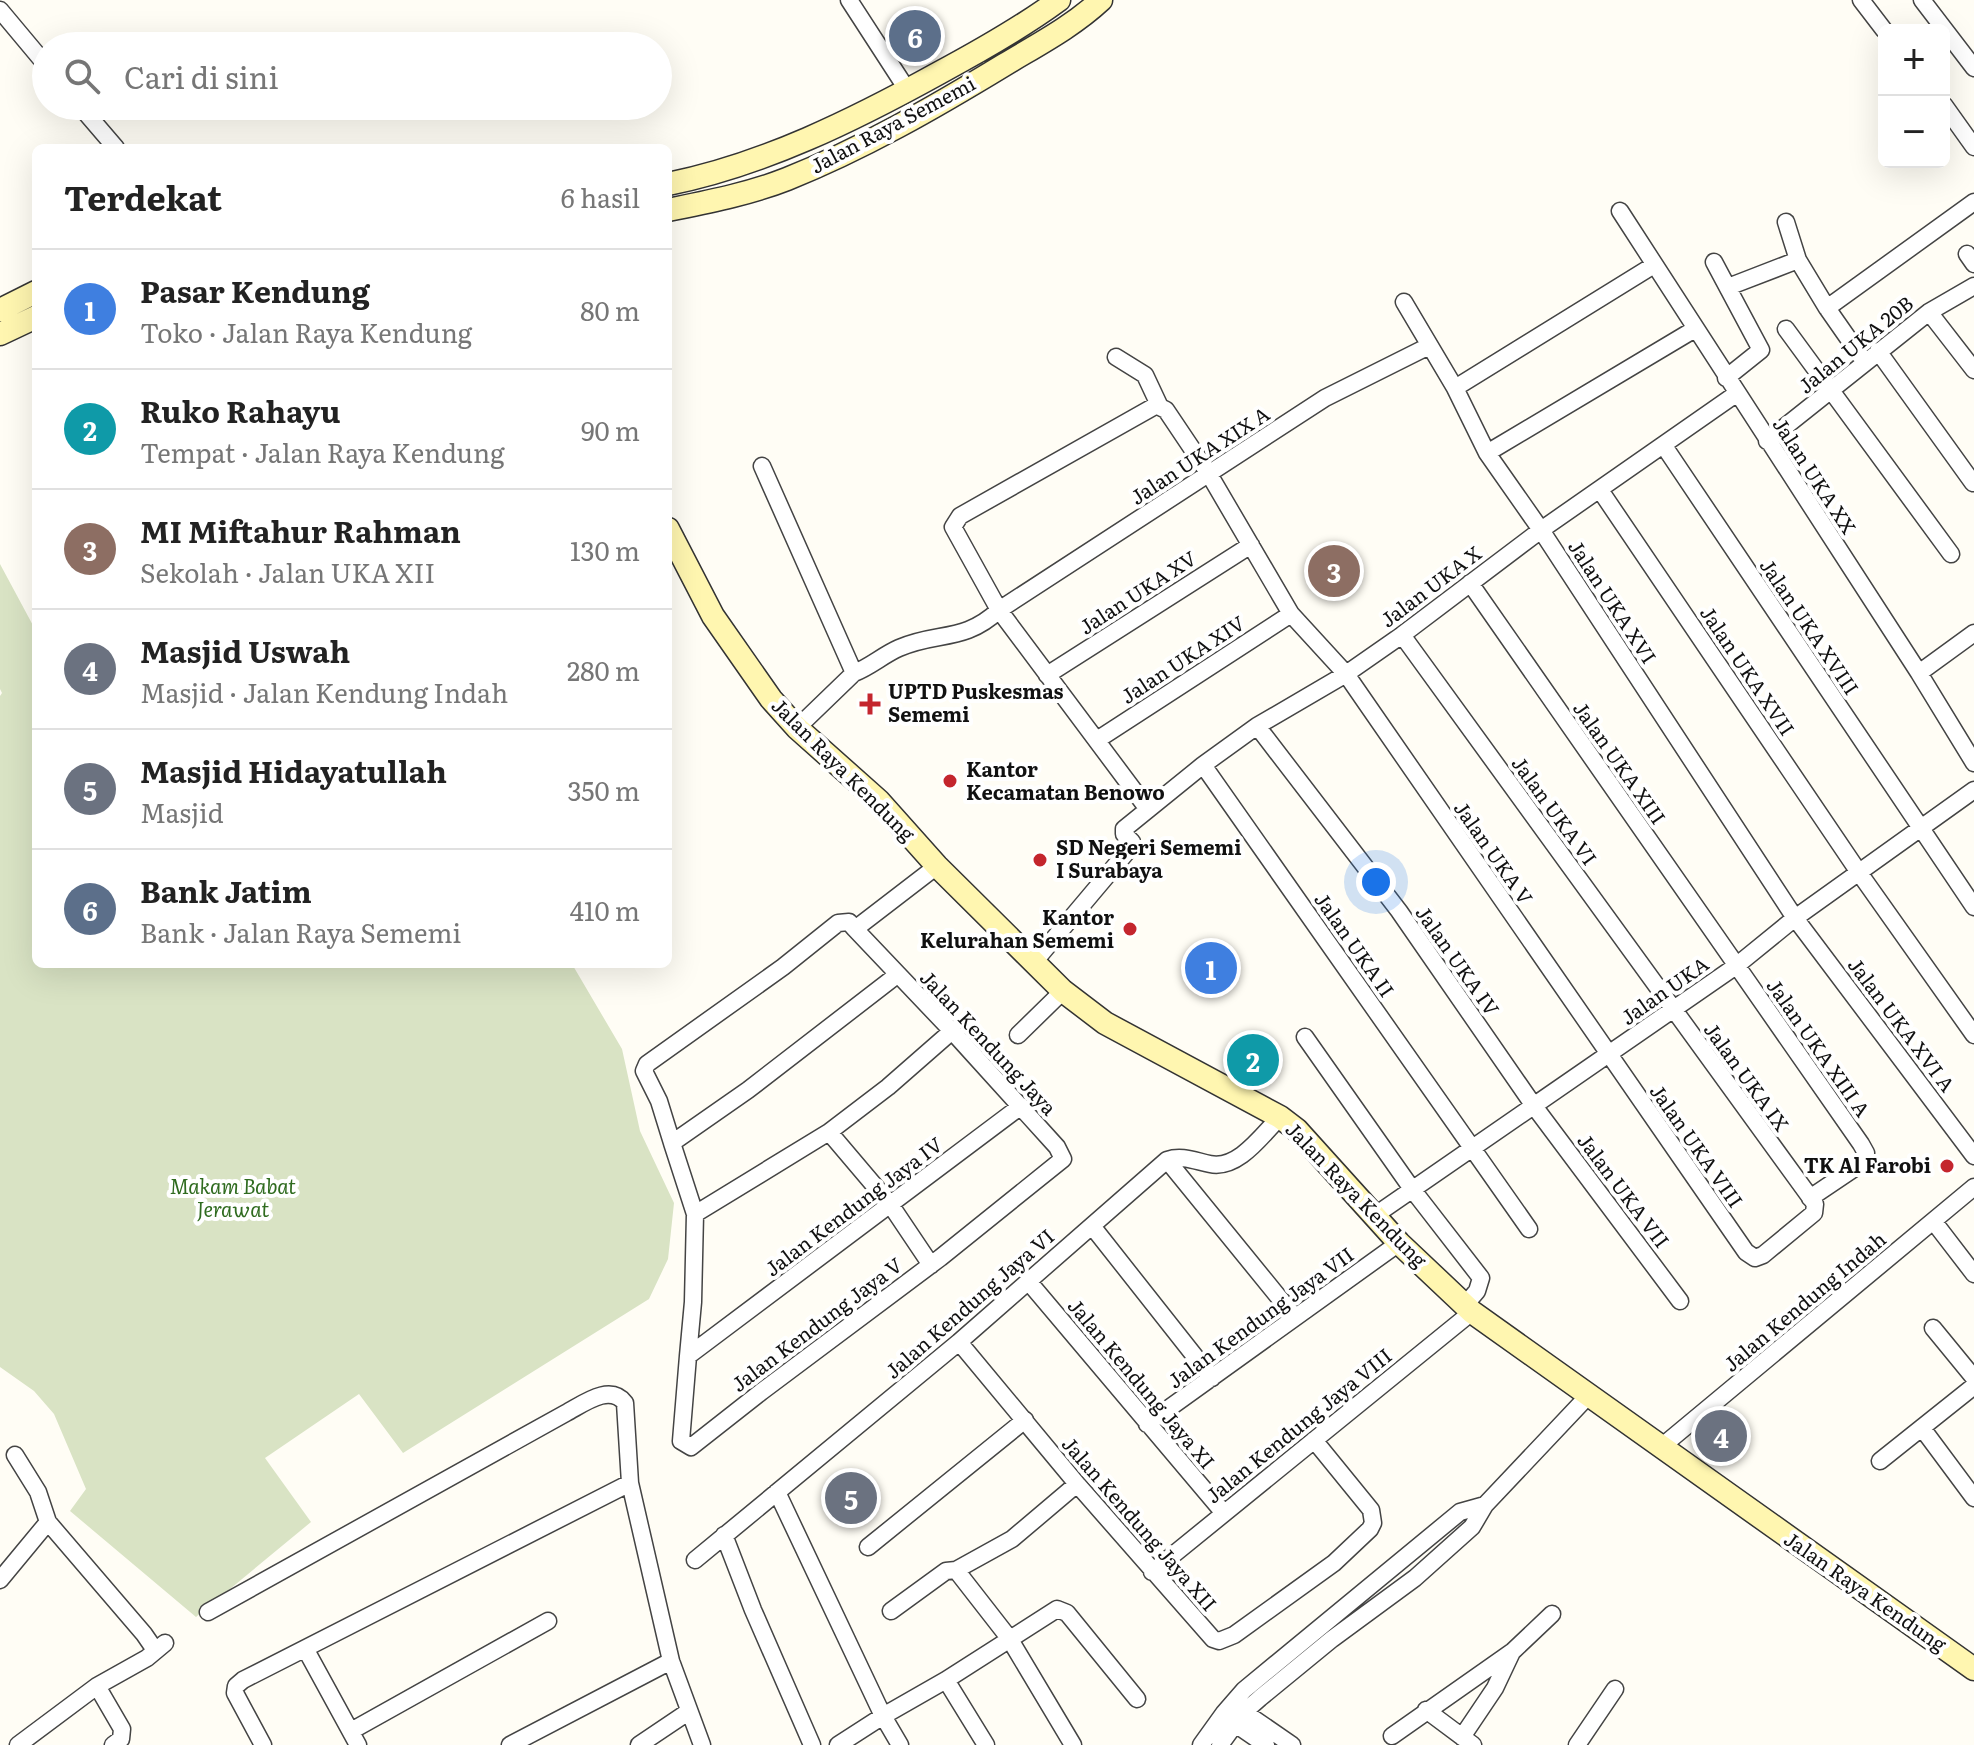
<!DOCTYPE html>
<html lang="id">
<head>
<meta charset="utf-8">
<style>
	body { margin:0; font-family:Literata,serif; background:#f2f2f2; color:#222 }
	.controls { position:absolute; right:24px; top:24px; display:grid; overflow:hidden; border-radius:12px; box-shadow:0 8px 32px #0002 }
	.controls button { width:72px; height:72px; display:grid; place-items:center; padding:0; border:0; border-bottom:2px solid #e0e0e0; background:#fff; color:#222; font:40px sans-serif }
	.you { position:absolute; left:1376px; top:882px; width:28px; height:28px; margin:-20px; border:6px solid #fff; border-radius:50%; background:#1a73e8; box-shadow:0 0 0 12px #1a73e833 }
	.badge { display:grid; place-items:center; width:52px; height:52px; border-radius:50%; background:#0b8043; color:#fff; font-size:26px; font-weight:700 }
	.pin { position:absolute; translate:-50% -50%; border:4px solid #fff; box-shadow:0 2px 8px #0006 }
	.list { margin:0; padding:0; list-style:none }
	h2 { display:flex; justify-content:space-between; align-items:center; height:104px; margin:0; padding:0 32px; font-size:34px }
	h2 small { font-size:26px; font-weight:400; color:#767676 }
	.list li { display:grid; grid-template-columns:52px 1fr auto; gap:24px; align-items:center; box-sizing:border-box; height:120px; padding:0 32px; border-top:2px solid #e0e0e0 }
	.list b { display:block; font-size:30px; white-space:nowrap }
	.list p { margin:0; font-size:26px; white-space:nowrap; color:#767676 }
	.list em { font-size:26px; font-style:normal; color:#767676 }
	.icon { flex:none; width:44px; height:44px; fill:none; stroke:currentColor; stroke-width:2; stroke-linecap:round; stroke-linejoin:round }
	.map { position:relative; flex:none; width:1974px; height:1745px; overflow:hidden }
	.search { position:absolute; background:#fff; box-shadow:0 8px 32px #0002; left:32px; top:32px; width:640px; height:88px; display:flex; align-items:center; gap:20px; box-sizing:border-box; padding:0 28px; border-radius:44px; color:#767676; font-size:30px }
	.panel { position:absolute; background:#fff; box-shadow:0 8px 32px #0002; left:32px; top:144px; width:640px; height:824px; border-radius:12px }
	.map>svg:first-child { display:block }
</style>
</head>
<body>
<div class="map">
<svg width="1974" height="1745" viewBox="0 0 1974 1745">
	<rect width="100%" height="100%" fill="#fffdf5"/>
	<path fill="#d9e3c4" d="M0,564L36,631V964H572L622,1049L640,1131L674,1203L668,1259L649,1299L403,1453L359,1394L265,1458L311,1522L196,1617L70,1511L86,1489L54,1414L34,1391L0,1367V696L2,693L0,689Z"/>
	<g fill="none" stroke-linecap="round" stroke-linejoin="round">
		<g stroke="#444" stroke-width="19">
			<path id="street" d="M849,0L908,91
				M1861,0L1884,30
				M1922,0L1974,68
				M0,10L46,65
				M1944,105L1974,147
				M80,106L116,148
				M1620,211L1919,673L1974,763
				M1786,222L1798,260L1827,308L1864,361
				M1967,254L1974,264
				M1714,262L1761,350L1726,378
				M1728,287L1798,260
				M1404,302L1455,388L1487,453L1541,530L1795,918L1974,1156
				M1827,308L1974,202
				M1929,312L1974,370
				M1786,329L1951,554
				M1878,351L1973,483
				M1116,357L1145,375L1160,407
				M1455,388L1654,265
				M1160,407L1166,410L1209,474L1291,614L1346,674L1746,1252L1755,1258L1763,1255L1814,1213L1815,1204L1402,635
				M1767,441L1929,312L1974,286
				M1664,446L1974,907
				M1487,453L1695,329
				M762,466L854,673L797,728
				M1600,490L1860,874L1974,1035
				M1470,583L1861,1144L1866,1153L1862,1163L1810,1198
				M854,673C870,667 883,655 899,648C937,631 964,643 999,610L1325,398L1429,346
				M1919,673L1974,633
				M1047,675L1251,545
				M1257,726L1399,911L1534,1106L1680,1301
				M1097,740L1291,614
				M1203,765L1529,1229
				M1147,808L999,610L953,527L960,516L1155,406L1160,407
				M937,866L855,929L952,1031L1057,1147L1063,1159L940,1258L761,1392L691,1447L681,1441L688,1356L1021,1106
				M1035,961L1131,847L1132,842L1124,834V829L1203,765L1257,726L1346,674L1402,635L1541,530L1736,394
				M1018,1035L1063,991
				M1305,1037L1412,1189L1481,1278L1477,1291L1465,1305
				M829,1132L890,1204L931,1265
				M672,1143L659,1101L644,1071L647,1064L783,967L838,923L849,922L855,929
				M1167,1160L1294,1316
				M695,1214L829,1132L888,1087L952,1031
				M1374,1216L1736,966L1795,918L1974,790
				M1934,1222L1974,1274
				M1092,1226L1212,1378
				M1028,1281L1223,1512
				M1933,1328L1974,1378
				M959,1342L1077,1484L1213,1639L1219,1641L1234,1635L1334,1563L1370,1529L1373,1523L1371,1510L1314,1440
				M688,1356L693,1302L695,1214L672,1143L748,1090L897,975
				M1147,1424L1399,1243
				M1922,1428L1974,1498
				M1660,1448L1974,1187
				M1880,1461L1974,1386
				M777,1492L883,1716L900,1745
				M48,1522L144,1634L155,1650
				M724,1535L753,1610L812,1745
				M868,1547L1025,1420
				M695,1560L959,1342L1167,1160C1182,1155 1195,1161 1210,1164C1238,1170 1262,1135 1280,1117
				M956,1570L1009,1638L1073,1745
				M1152,1572L1472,1312
				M0,1580L48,1522L38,1492L15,1455
				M891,1611L946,1571L956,1570L1012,1539L1077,1484
				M208,1612L566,1413C583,1404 610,1383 625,1403L630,1483L671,1661L702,1745
				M306,1650L358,1745
				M946,1680L986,1745
				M97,1686L122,1729L121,1739L113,1745
				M1426,1710L1473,1745
				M1244,1712L1292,1745
				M1235,1724L1266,1745
				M351,1731L548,1621
				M1392,1736L1513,1651L1552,1614
				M1462,1737L1495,1688L1512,1652
				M18,1745L97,1686L147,1658L165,1643
				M263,1745L235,1693L236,1686L243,1680L630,1483
				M510,1745L671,1661
				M639,1745L688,1712
				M838,1745L883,1716L946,1680L1057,1609L1067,1613L1137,1699
				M1201,1745L1224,1713L1244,1690L1460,1512L1485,1505
				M1220,1745L1244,1712L1260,1698L1332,1639L1415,1578L1472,1527L1485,1505L1588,1396
				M1577,1745L1615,1689"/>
		</g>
		<g stroke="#333" stroke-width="25">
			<path id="secondary" d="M668,184C763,165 854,120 939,73C980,51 1021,28 1059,0
				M668,210C707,202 749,194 787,179C862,149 935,107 1004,65C1037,45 1072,27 1101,0
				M0,310L36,292
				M0,334L36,317
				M668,529L713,616L771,699L797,728L879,801L937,866L1063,991L1105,1023L1280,1117L1297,1130L1399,1243L1472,1312L1974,1669"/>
		</g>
		<use href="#street" stroke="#fff" stroke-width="16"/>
		<use href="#secondary" stroke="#fff6b0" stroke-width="22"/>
	</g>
	<g fill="#c4262e" stroke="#fff" stroke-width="3">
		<path d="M866 692h8v8h8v8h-8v8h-8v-8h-8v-8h8z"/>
		<circle cx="950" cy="781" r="8"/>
		<circle cx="1040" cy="860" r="8"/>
		<circle cx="1130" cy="929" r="8"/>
		<circle cx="1947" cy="1166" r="8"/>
	</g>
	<g text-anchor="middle" stroke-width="8" stroke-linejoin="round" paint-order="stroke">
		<g font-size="20" fill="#111" stroke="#fff">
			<text transform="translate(893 125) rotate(-28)" y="7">Jalan Raya Sememi</text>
			<text transform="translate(1856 345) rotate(-39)" y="7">Jalan UKA 20B</text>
			<text transform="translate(1200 456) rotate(-33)" y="7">Jalan UKA XIX A</text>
			<text transform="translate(1814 476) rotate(57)" y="7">Jalan UKA XX</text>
			<text transform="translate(1431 587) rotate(-37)" y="7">Jalan UKA X</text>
			<text transform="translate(1138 593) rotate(-33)" y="7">Jalan UKA XV</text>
			<text transform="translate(1612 602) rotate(57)" y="7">Jalan UKA XVI</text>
			<text transform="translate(1809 627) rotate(56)" y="7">Jalan UKA XVIII</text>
			<text transform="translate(1183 660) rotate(-33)" y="7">Jalan UKA XIV</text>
			<text transform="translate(1747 671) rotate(56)" y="7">Jalan UKA XVII</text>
			<text transform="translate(1619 763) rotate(55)" y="7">Jalan UKA XIII</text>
			<text transform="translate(843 770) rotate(45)" y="7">Jalan Raya Kendung</text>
			<text transform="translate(1554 811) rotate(54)" y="7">Jalan UKA VI</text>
			<text transform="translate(1493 853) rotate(55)" y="7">Jalan UKA V</text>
			<text transform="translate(1354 945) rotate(55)" y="7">Jalan UKA II</text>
			<text transform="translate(1457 961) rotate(55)" y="7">Jalan UKA IV</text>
			<text transform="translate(1665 991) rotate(-35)" y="7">Jalan UKA</text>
			<text transform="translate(1901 1025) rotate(53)" y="7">Jalan UKA XVI A</text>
			<text transform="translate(988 1043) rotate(47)" y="7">Jalan Kendung Jaya</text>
			<text transform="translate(1818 1048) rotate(55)" y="7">Jalan UKA XIII A</text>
			<text transform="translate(1746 1077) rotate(54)" y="7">Jalan UKA IX</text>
			<text transform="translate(1696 1146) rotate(55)" y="7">Jalan UKA VIII</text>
			<text transform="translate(1623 1191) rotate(53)" y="7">Jalan UKA VII</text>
			<text transform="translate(1356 1195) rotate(46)" y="7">Jalan Raya Kendung</text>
			<text transform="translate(854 1207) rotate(-37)" y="7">Jalan Kendung Jaya IV</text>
			<text transform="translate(1805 1302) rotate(-40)" y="7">Jalan Kendung Indah</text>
			<text transform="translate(970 1304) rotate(-41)" y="7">Jalan Kendung Jaya VI</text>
			<text transform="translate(1261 1318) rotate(-36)" y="7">Jalan Kendung Jaya VII</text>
			<text transform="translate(817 1325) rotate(-37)" y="7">Jalan Kendung Jaya V</text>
			<text transform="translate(1141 1384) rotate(50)" y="7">Jalan Kendung Jaya XI</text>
			<text transform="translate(1299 1426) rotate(-39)" y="7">Jalan Kendung Jaya VIII</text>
			<text transform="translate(1139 1524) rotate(49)" y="7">Jalan Kendung Jaya XII</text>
			<text transform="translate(1865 1592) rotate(35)" y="7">Jalan Raya Kendung</text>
		</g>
		<g font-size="20" font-weight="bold" fill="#111" stroke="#fff" text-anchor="start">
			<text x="888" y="699">UPTD Puskesmas<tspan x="888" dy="23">Sememi</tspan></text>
			<text x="966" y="777">Kantor<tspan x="966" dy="23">Kecamatan Benowo</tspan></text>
			<text x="1056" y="855">SD Negeri Sememi<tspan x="1056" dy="23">I Surabaya</tspan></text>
			<text x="1114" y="925" text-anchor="end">Kantor<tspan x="1114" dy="23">Kelurahan Sememi</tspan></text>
			<text x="1931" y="1173" text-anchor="end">TK Al Farobi</text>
		</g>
		<g font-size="20" font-style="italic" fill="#2f6b1f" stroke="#fff">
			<text x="233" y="1194">Makam Babat<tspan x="233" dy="23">Jerawat</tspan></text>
		</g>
	</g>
</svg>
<div class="controls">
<button>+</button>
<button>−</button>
</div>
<div class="you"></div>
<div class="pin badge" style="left:1211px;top:968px;background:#3f7fe0">1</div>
<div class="pin badge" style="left:1253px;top:1060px;background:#0f9aa8">2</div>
<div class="pin badge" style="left:1334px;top:571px;background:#8d6e63">3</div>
<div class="pin badge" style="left:1721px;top:1436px;background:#6b7280">4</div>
<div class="pin badge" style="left:851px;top:1498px;background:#6b7280">5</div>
<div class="pin badge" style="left:915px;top:36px;background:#5c6f8a">6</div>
<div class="search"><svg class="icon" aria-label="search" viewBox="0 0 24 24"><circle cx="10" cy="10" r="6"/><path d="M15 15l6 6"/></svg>Cari di sini</div>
<section class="panel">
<h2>Terdekat<small>6 hasil</small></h2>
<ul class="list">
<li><span class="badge" style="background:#3f7fe0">1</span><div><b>Pasar Kendung</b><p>Toko · Jalan Raya Kendung</p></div><em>80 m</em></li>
<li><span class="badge" style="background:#0f9aa8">2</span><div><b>Ruko Rahayu</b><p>Tempat · Jalan Raya Kendung</p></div><em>90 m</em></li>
<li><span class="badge" style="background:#8d6e63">3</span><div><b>MI Miftahur Rahman</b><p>Sekolah · Jalan UKA XII</p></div><em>130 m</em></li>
<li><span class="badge" style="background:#6b7280">4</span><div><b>Masjid Uswah</b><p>Masjid · Jalan Kendung Indah</p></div><em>280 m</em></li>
<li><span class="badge" style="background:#6b7280">5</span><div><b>Masjid Hidayatullah</b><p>Masjid</p></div><em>350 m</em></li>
<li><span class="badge" style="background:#5c6f8a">6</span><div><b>Bank Jatim</b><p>Bank · Jalan Raya Sememi</p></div><em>410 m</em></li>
</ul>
</section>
</div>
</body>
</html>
